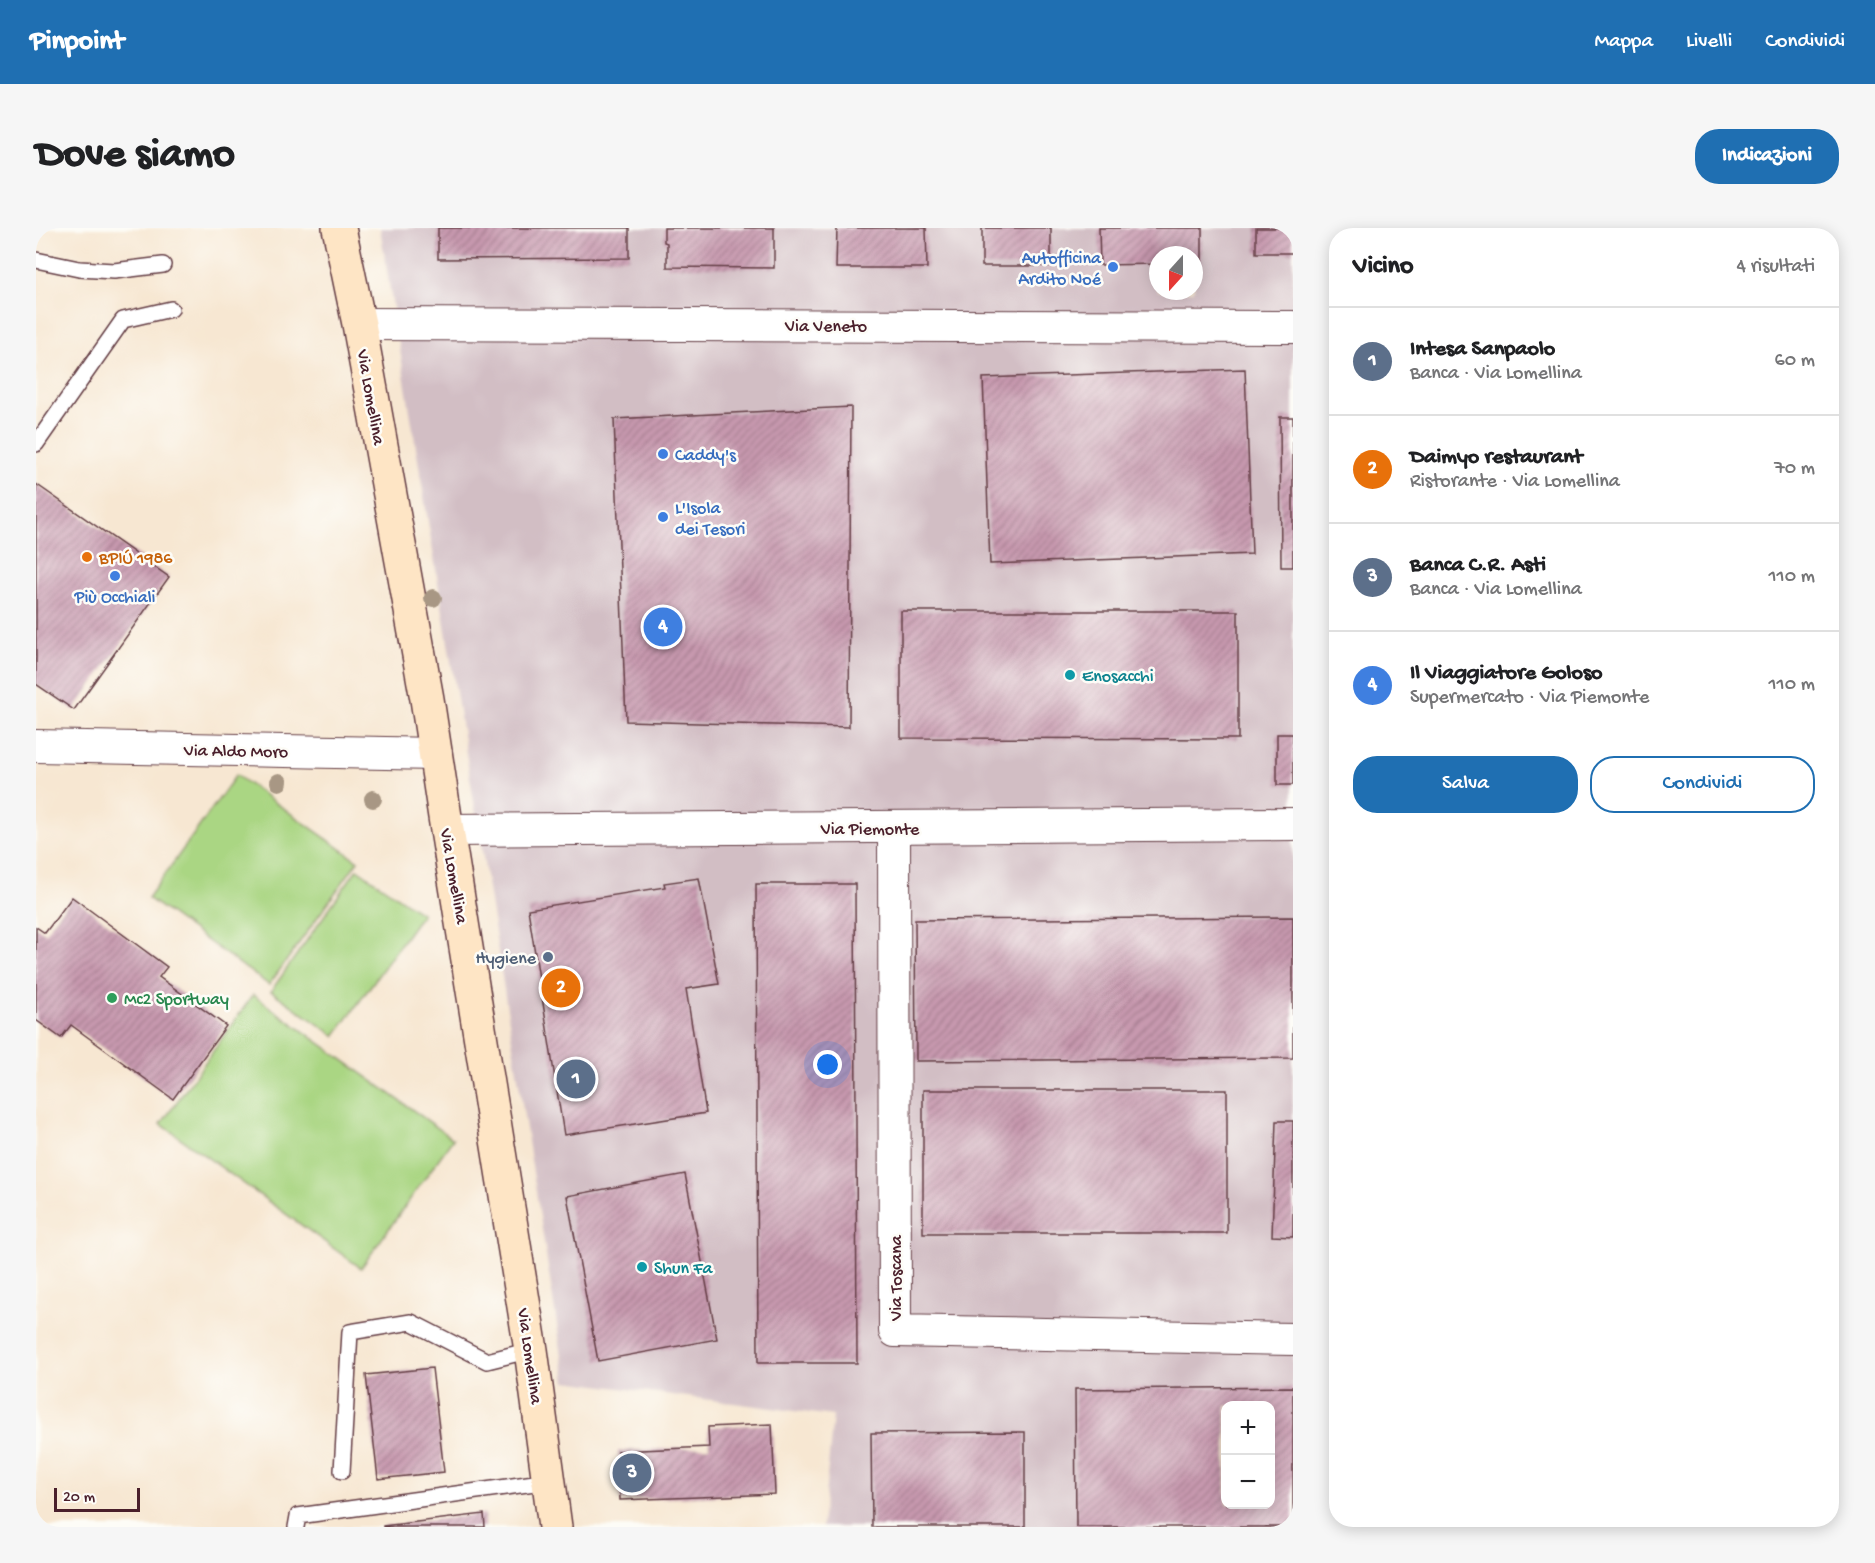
<!DOCTYPE html>
<html lang="it">
<head>
<meta charset="utf-8">
<style>
	body { margin:0; font-family:"Gochi Hand",sans-serif; background:#f6f6f6; color:#202124 }
	.controls { position:absolute; right:18px; bottom:18px; display:grid; overflow:hidden; border-radius:12px; box-shadow:0 3px 15px #0003 }
	.controls button { width:54px; height:54px; display:grid; place-items:center; padding:0; border:0; border-bottom:2px solid #e0e0e0; background:#fff; color:#202124; font:30px sans-serif }
	.compass { position:absolute; left:1113px; top:18px; width:54px; height:54px; border-radius:50%; background:#fff; box-shadow:0 3px 15px #0003; rotate:201deg }
	.scale { position:absolute; left:18px; bottom:15px; width:86px; box-sizing:border-box; padding-left:6px; border:3px solid #4a1f2b; border-top:0; font-size:16px; line-height:21px; white-space:nowrap; color:#4a1f2b; -webkit-text-stroke:4px #fdfcf7; paint-order:stroke }
	.you { position:absolute; left:792px; top:837px; width:21px; height:21px; margin:-15px; border:4px solid #fff; border-radius:50%; background:#1a73e8; box-shadow:0 0 0 9px #1a73e833 }
	.badge { display:grid; place-items:center; width:39px; height:39px; border-radius:50%; background:#1f6fb2; color:#fff; font-size:20px; font-weight:700 }
	.pin { position:absolute; translate:-50% -50%; border:3px solid #fff; box-shadow:0 2px 6px #0006 }
	.list { margin:0; padding:0; list-style:none }
	h2 { display:flex; justify-content:space-between; align-items:center; height:78px; margin:0; padding:0 24px; font-size:26px }
	h2 small { font-size:20px; font-weight:400; color:#757577 }
	.list li { display:grid; grid-template-columns:39px 1fr auto; gap:18px; align-items:center; box-sizing:border-box; height:108px; padding:0 24px; border-top:2px solid #e0e0e0 }
	.list b { display:block; font-size:22px; white-space:nowrap }
	.list p { margin:0; font-size:20px; white-space:nowrap; color:#757577 }
	.list em { font-size:20px; font-style:normal; color:#757577 }
	.actions { display:flex; gap:12px; padding:18px 24px }
	.actions a { flex:1; padding:14px 0; border:2px solid #1f6fb2; border-radius:24px; text-align:center; font-size:21px; color:#1f6fb2 }
	.actions .main { background:#1f6fb2; color:#fff }
	.map { position:relative; flex:none; width:1257px; height:1299px; overflow:hidden; border-radius:24px }
	header { display:flex; align-items:center; gap:36px; box-sizing:border-box; height:84px; padding:0 30px; background:#1f6fb2; color:#fff }
	header strong { font-size:28px }
	nav { display:flex; gap:33px; margin-inline-start:auto; font-size:21px }
	.intro { display:flex; align-items:center; justify-content:space-between; box-sizing:border-box; height:144px; padding:0 36px }
	h1 { margin:0; font-size:42px }
	.button { padding:15px 27px; border-radius:24px; background:#1f6fb2; color:#fff; font-size:21px; font-weight:700 }
	main { display:flex; gap:36px; padding:0 36px }
	aside { flex:1; background:#fff; border-radius:24px; box-shadow:0 3px 15px #0003 }
	.map>svg:first-child { display:block }
</style>
</head>
<body>
<header>
<strong>Pinpoint</strong>
<nav><a>Mappa</a><a>Livelli</a><a>Condividi</a></nav>
</header>
<div class="intro"><h1>Dove siamo</h1><a class="button">Indicazioni</a></div>
<main>
<div class="map">
<svg width="1257" height="1299" viewBox="0 0 1257 1299">
	<defs>
		<pattern id="building-hatch" width="6" height="6" patternUnits="userSpaceOnUse" patternTransform="scale(1.5)"><rect width="6" height="6" fill="#c799af"/><path d="M-1 1l2-2M0 6l6-6M5 7l2-2" fill="none" stroke="#a47c8f"/></pattern>
	</defs>
	<rect width="100%" height="100%" fill="#fdfcf7"/>
	<filter id="ink" filterUnits="userSpaceOnUse"><feTurbulence type="fractalNoise" baseFrequency=".0167" numOctaves="2"/><feDisplacementMap in="SourceGraphic" scale="12" xChannelSelector="R" yChannelSelector="G"/><feConvolveMatrix kernelMatrix="1 2 1 2 8 2 1 2 1" color-interpolation-filters="sRGB"/></filter>
	<filter id="wash" filterUnits="userSpaceOnUse"><feTurbulence type="fractalNoise" baseFrequency=".008" numOctaves="4" result="noise"/><feDisplacementMap in="SourceGraphic" scale="24" xChannelSelector="R" yChannelSelector="G"/><feGaussianBlur stdDeviation="1.35" result="paint"/><feColorMatrix in="noise" values="0 0 0 0 0 0 0 0 0 0 0 0 0 0 0 0 0 1.4 0 .05"/><feComposite in="paint" operator="in"/></filter>
	<g filter="url(#wash)">
		<rect width="100%" height="100%" fill="#f7e7d2"/>
		<path fill="#d2bec4" fill-rule="evenodd" d="M344,0H1257V1299H786L797,1188L530,1153L449,641ZM1122,27H1158V63H1122ZM1190,1178H1234V1276H1190Z"/>
		<path fill="#aad683" stroke="#7a7a57" stroke-width="1.5" d="M200,547L322,633L233,757L112,670Z
			M321,641L386,686L299,808L235,763Z
			M217,767L417,911L325,1040L125,896Z"/>
		<g id="blocks">
			<path fill="url(#building-hatch)" fill-rule="evenodd" d="M402,0H593V30L402,31Z
				M628,0H738V40L631,39V15L628,14Z
				M801,0H890L891,40H800Z
				M946,0H1015V38H946Z
				M1063,0H1166V36H1158V27H1122V36L1064,37Z
				M1220,0H1257V25H1220Z
				M1209,141L1216,326L954,336L947,150Z
				M815,179L813,499L590,493L578,191Z
				M1244,189H1257V339H1245Z
				M0,256L133,349L38,482L0,456Z
				M865,383H1202V511L865,510Z
				M1241,506H1257V557H1241Z
				M663,650L683,756L650,761L670,885L528,907L492,681L629,659L628,655Z
				M720,656H819L821,1135H722Z
				M36,669L131,739L123,749L190,798L137,871L35,797L25,810L0,792V699L9,705Z
				M1257,689V830L880,833L879,692Z
				M887,862H1191V1005H887Z
				M1240,893H1257V1009L1236,1008Z
				M649,946L681,1111L562,1133L531,968Z
				M396,1140L408,1244L342,1251L330,1147Z
				M1257,1159V1299H1040L1039,1161ZM1190,1178H1234V1276H1190Z
				M736,1196L739,1266L584,1272L582,1223L673,1219L672,1199Z
				M989,1204V1299H836L835,1205Z
				M448,1286L449,1299H347V1298Z"/>
		</g>
	</g>
	<g filter="url(#ink)">
		<use href="#blocks" fill-opacity="0" stroke="#643d44" stroke-width="1.5"/>
		<g fill="none" stroke-linecap="round" stroke-linejoin="round">
			<g stroke="#643d44" stroke-width="18">
				<path id="service" d="M0,32L43,41L78,43L127,37
					M0,216L87,92L135,81
					M306,1243L314,1104L375,1094L451,1133L495,1122
					M260,1299L262,1288L513,1253"/>
			</g>
			<g stroke="#643d44" stroke-width="34">
				<path id="minor" d="M323,96L1257,99
					M0,518L400,526
					M858,600L859,1103L1257,1111
					M411,602L1257,596"/>
			</g>
			<g stroke="#643d44" stroke-width="36">
				<path id="secondary" d="M303,0L323,96L391,471L411,602L495,1122L519,1299"/>
			</g>
			<use href="#service" stroke="#fff" stroke-width="15"/>
			<use href="#minor" stroke="#fff" stroke-width="32"/>
			<use href="#secondary" stroke="#fee5c5" stroke-width="33"/>
		</g>
		<g fill="#a89784">
			<circle cx="397" cy="370" r="9"/>
			<circle cx="243" cy="554" r="9"/>
			<circle cx="337" cy="571" r="9"/>
		</g>
	</g>
	<g fill="#3f7fe0" stroke="#fdfcf7" stroke-width="2">
		<circle cx="1077" cy="39" r="6"/>
		<circle cx="627" cy="226" r="6"/>
		<circle cx="627" cy="289" r="6"/>
		<circle cx="79" cy="348" r="6"/>
	</g>
	<circle fill="#e8710a" stroke="#fdfcf7" stroke-width="2" cx="51" cy="329" r="6"/>
	<g fill="#0f9aa8" stroke="#fdfcf7" stroke-width="2">
		<circle cx="1034" cy="447" r="6"/>
		<circle cx="606" cy="1039" r="6"/>
	</g>
	<circle fill="#5c6f8a" stroke="#fdfcf7" stroke-width="2" cx="512" cy="729" r="6"/>
	<circle fill="#2e9e5b" stroke="#fdfcf7" stroke-width="2" cx="76" cy="770" r="6"/>
	<g text-anchor="middle" stroke-width="5" stroke-linejoin="round" paint-order="stroke">
		<g font-size="18" fill="#366cbe" stroke="#fdfcf7" text-anchor="start">
			<text x="1065" y="35" text-anchor="end">Autofficina<tspan x="1065" dy="21">Ardito Noé</tspan></text>
			<text x="639" y="232">Caddy's</text>
			<text x="639" y="285">L'Isola<tspan x="639" dy="21">dei Tesori</tspan></text>
			<text x="79" y="374" text-anchor="middle">Più Occhiali</text>
		</g>
		<g font-size="18" fill="#4a1f2b" stroke="#fdfcf7">
			<text x="790" y="103">Via Veneto</text>
			<text transform="translate(336 169) rotate(80)" y="6">Via Lomellina</text>
			<text transform="translate(200 522) rotate(1)" y="6">Via Aldo Moro</text>
			<text x="834" y="606">Via Piemonte</text>
			<text transform="translate(419 648) rotate(80)" y="6">Via Lomellina</text>
			<text transform="translate(859 1050) rotate(-90)" y="6">Via Toscana</text>
			<text transform="translate(495 1128) rotate(82)" y="6">Via Lomellina</text>
		</g>
		<g font-size="18" fill="#c56008" stroke="#fdfcf7" text-anchor="start">
			<text x="63" y="335">BPIÚ 1986</text>
		</g>
		<g font-size="18" fill="#0d838f" stroke="#fdfcf7" text-anchor="start">
			<text x="1046" y="453">Enosacchi</text>
			<text x="618" y="1045">Shun Fa</text>
		</g>
		<g font-size="18" fill="#4e5e75" stroke="#fdfcf7" text-anchor="end">
			<text x="500" y="735">Hygiene</text>
		</g>
		<g font-size="18" fill="#27864d" stroke="#fdfcf7" text-anchor="start">
			<text x="88" y="776">Mc2 Sportway</text>
		</g>
	</g>
</svg>
<div class="controls">
<button>+</button>
<button>−</button>
</div>
<svg class="compass" viewBox="-18 -18 36 36"><path d="M0-13l5 13h-10z" fill="#e53935"/><path d="M0 13l5-13h-10z" fill="#757577"/></svg>
<div class="scale">20 m</div>
<div class="you"></div>
<div class="pin badge" style="left:540px;top:851px;background:#5c6f8a">1</div>
<div class="pin badge" style="left:525px;top:760px;background:#e8710a">2</div>
<div class="pin badge" style="left:596px;top:1245px;background:#5c6f8a">3</div>
<div class="pin badge" style="left:627px;top:399px;background:#3f7fe0">4</div>
</div>
<aside>
<h2>Vicino<small>4 risultati</small></h2>
<ul class="list">
<li><span class="badge" style="background:#5c6f8a">1</span><div><b>Intesa Sanpaolo</b><p>Banca · Via Lomellina</p></div><em>60 m</em></li>
<li><span class="badge" style="background:#e8710a">2</span><div><b>Daimyo restaurant</b><p>Ristorante · Via Lomellina</p></div><em>70 m</em></li>
<li><span class="badge" style="background:#5c6f8a">3</span><div><b>Banca C.R. Asti</b><p>Banca · Via Lomellina</p></div><em>110 m</em></li>
<li><span class="badge" style="background:#3f7fe0">4</span><div><b>Il Viaggiatore Goloso</b><p>Supermercato · Via Piemonte</p></div><em>110 m</em></li>
</ul>
<div class="actions"><a class="main">Salva</a><a>Condividi</a></div>
</aside>
</main>
</body>
</html>
